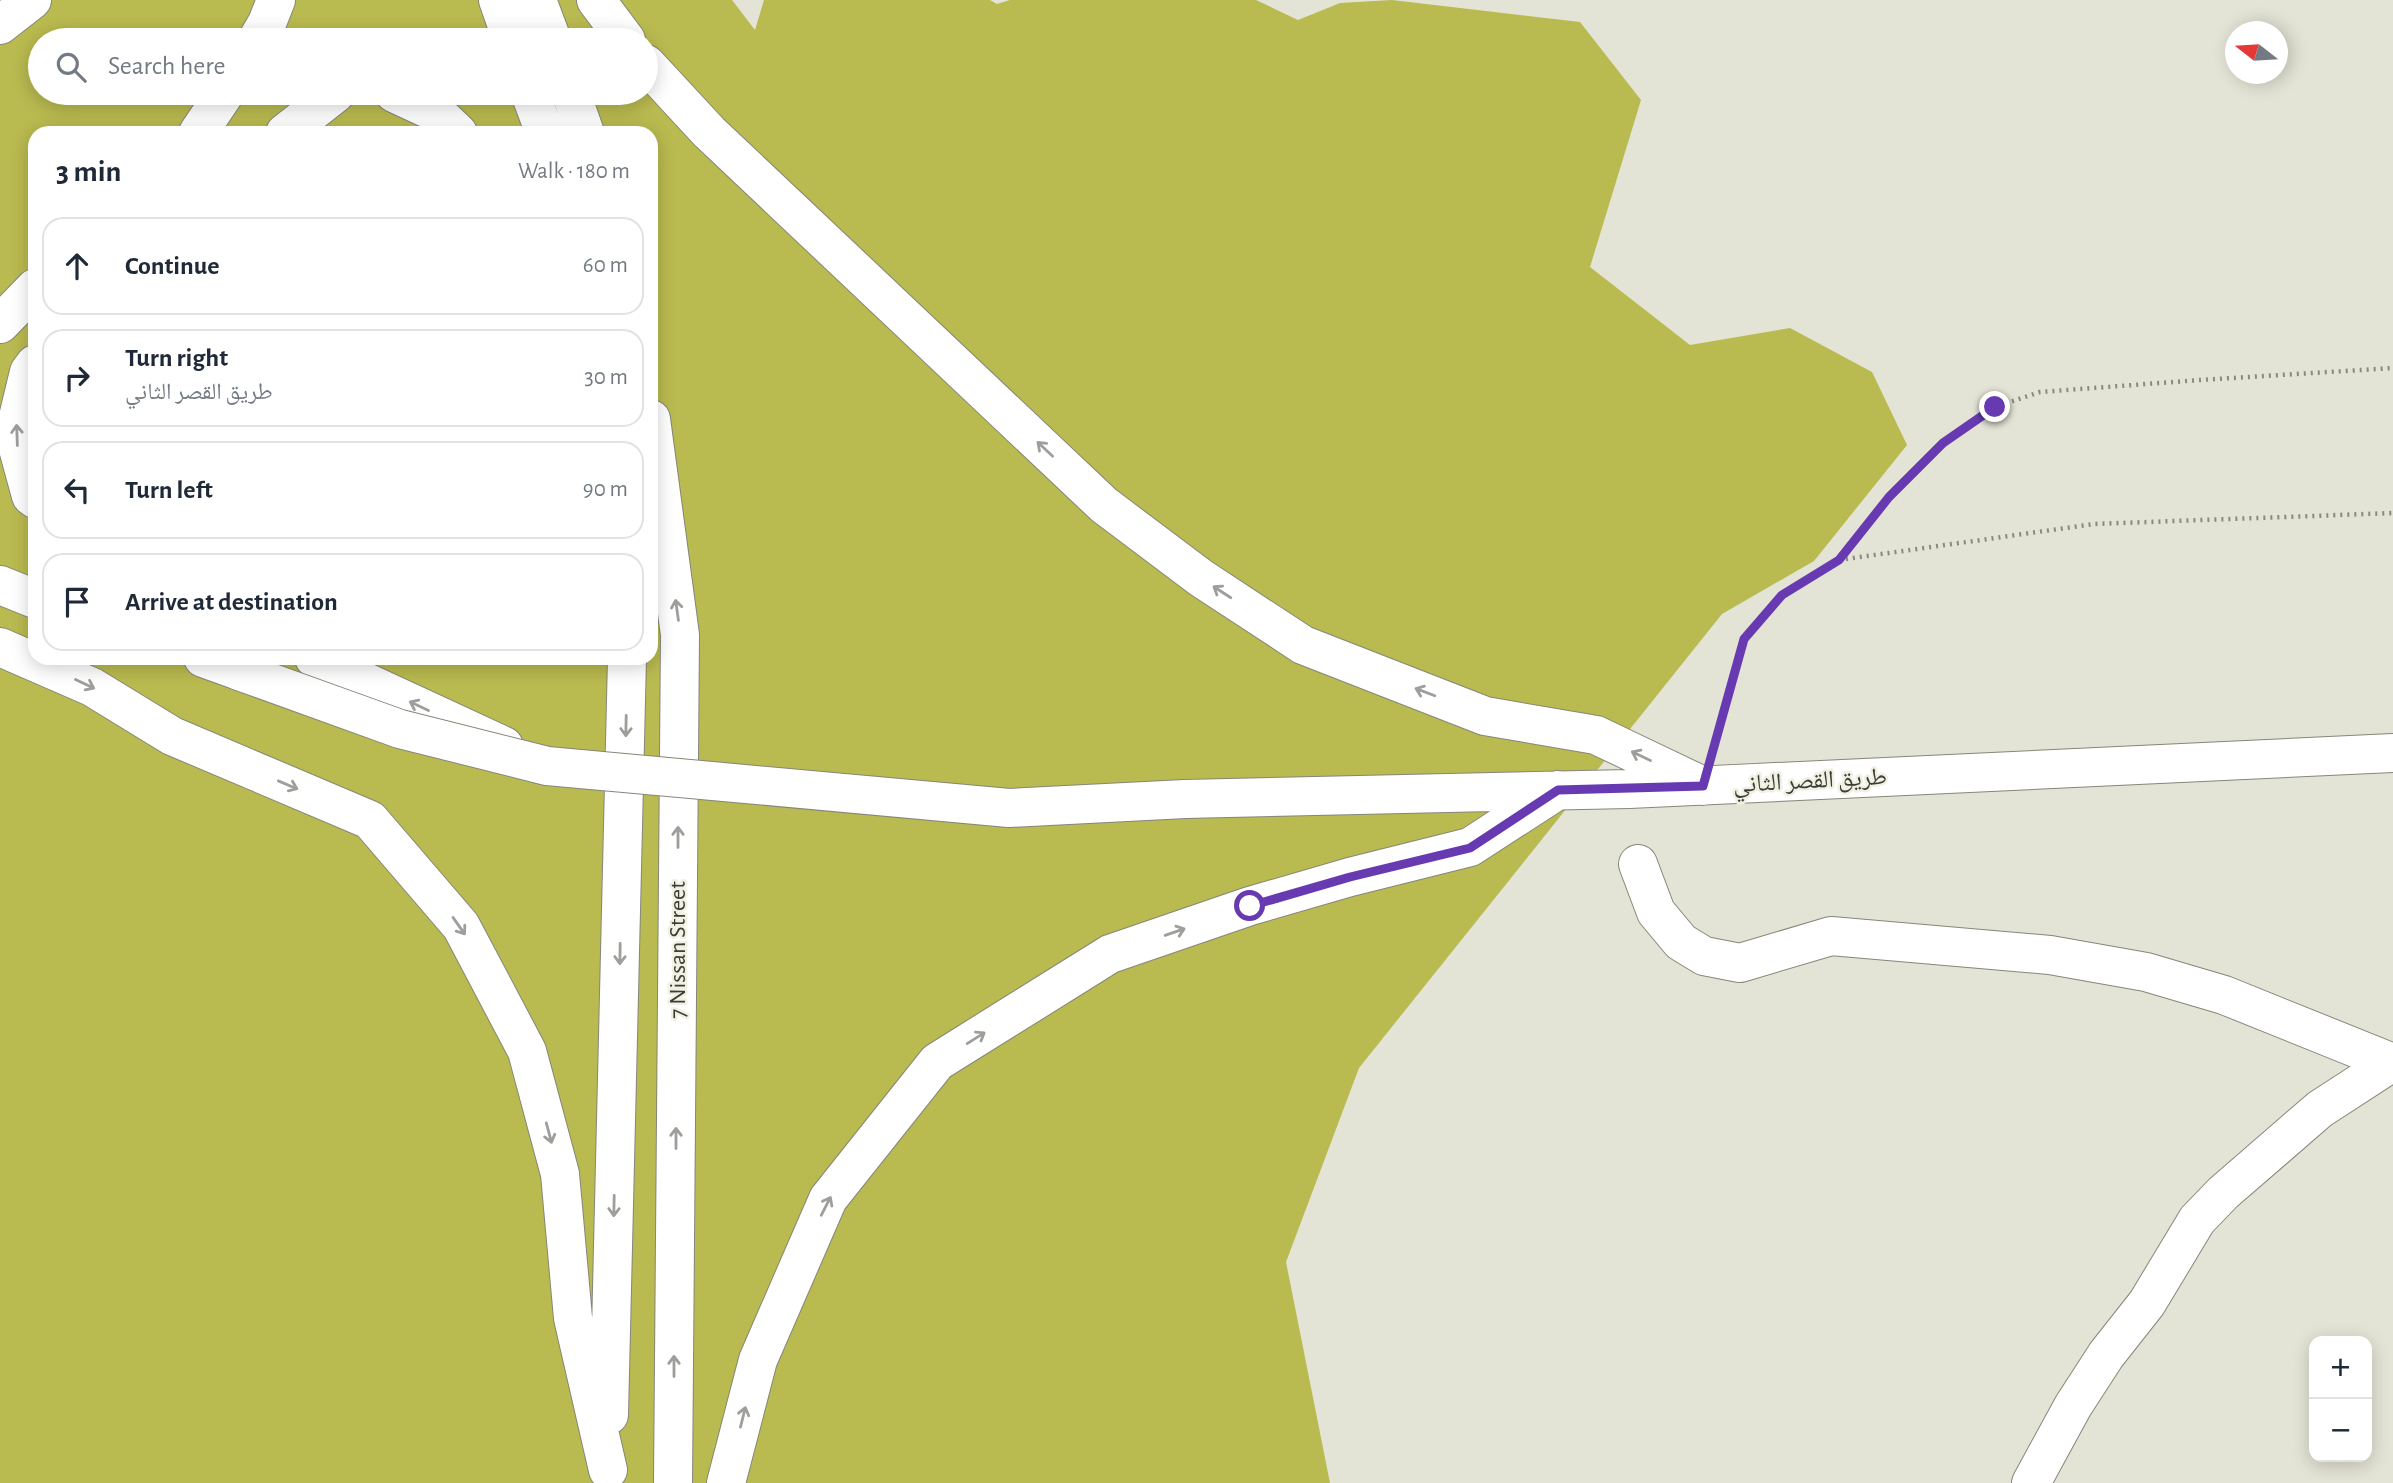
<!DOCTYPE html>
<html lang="en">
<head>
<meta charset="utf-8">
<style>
	body { margin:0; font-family:"Alegreya Sans","Noto Naskh Arabic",sans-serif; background:#f6f6f7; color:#1f2937 }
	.controls { position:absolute; right:21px; bottom:21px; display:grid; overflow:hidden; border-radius:14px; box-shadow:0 4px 18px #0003 }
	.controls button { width:63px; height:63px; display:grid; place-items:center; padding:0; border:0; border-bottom:2px solid #e0e1e3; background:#fff; color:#1f2937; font:35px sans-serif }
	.compass { position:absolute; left:2225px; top:21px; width:63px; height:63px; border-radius:50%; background:#fff; box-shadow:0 4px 18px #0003; rotate:287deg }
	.stop { position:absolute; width:21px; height:21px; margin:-16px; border:5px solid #683ab2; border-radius:50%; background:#fff }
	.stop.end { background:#683ab2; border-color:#fff; box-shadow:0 2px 7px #0008 }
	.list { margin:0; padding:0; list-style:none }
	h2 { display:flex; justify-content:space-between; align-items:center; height:91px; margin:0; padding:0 28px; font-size:30px }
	h2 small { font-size:23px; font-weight:400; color:#747a83 }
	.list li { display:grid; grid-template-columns:46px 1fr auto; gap:21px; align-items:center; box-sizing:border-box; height:98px; margin:0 14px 14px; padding:0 14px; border:2px solid #e0e1e3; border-radius:21px }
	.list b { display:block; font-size:26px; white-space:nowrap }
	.list p { margin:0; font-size:23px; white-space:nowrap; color:#747a83 }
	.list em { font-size:23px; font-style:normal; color:#747a83 }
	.icon { flex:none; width:38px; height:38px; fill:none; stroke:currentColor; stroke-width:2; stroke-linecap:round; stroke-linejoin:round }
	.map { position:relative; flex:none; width:2393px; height:1483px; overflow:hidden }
	.search { position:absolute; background:#fff; box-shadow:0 4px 18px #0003; left:28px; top:28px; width:630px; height:77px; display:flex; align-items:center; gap:18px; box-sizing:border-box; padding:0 24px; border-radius:38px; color:#747a83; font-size:26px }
	.panel { position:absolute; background:#fff; box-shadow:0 4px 18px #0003; left:28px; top:126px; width:630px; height:539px; border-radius:21px }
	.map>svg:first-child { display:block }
</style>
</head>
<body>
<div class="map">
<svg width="2393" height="1483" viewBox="0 0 2393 1483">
	<rect width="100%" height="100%" fill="#e3e4d5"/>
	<path fill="#b9ba4f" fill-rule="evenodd" d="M0,0H732L755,30L764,0H990L997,4L1010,0H1256L1298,20L1340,3L1392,0L1580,22L1641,100L1590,267L1690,345L1790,328L1872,372L1907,445L1814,561L1722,614L1359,1068L1286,1262L1330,1483H0ZM40,40H646V93H40ZM35,133H651V658H35Z"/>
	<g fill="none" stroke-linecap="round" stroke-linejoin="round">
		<g stroke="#868679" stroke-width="40">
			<path id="street" d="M1638,864L1656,912L1681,942L1704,956L1740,963L1831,936L2050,955L2146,972L2224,995L2393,1063
				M2031,1483L2073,1406L2106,1355L2147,1303L2197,1220L2223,1193L2320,1109L2391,1063"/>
		</g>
		<g stroke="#868679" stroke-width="40">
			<path id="primary" d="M498,0L512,40
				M537,0L552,40
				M596,0L626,40
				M0,25L32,0
				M257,40L267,23L276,0
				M646,64L709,132L1104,505L1201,578L1303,645L1485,716L1596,735L1703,786
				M394,93L437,113L458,133
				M530,93L545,133
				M571,93L585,133
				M198,133L225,93
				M285,133L336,93
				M0,324L35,288
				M35,364L29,372L14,434L31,496L35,499
				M651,419L680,635L673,1483
				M0,585L35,599
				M0,647L92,687L172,736L370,820L461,926L527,1051L560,1174L573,1318L608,1470
				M203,658L239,671
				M314,658L504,746
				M1185,799L1629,789L2393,753
				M609,1415L627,658
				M726,1483L758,1360L828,1199L937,1062L1110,954L1250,906L1350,877L1470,847L1558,790"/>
		</g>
		<path stroke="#89897f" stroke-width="4.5" stroke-dasharray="2 5" stroke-linecap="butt" d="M1839,560L2094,524L2393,513
			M1714,748L1744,639L1782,595L1839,560L1889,497L1943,443L1995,407L2040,392L2200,380L2393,368"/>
		<use href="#street" stroke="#fff" stroke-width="38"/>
		<use href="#primary" stroke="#fff" stroke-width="38"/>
		<g stroke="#868679" stroke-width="40" stroke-linecap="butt">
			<path id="primary-bridge" d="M239,671L400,729L547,766L1009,808L1185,799"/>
		</g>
		<use href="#primary-bridge" stroke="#fff" stroke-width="38"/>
	</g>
	<defs><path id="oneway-shaft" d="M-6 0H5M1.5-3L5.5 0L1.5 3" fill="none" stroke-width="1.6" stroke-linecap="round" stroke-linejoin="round" transform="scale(1.75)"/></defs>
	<g stroke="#9e9e9b">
		<use href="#oneway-shaft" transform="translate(17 435) rotate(-92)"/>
		<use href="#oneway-shaft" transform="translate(1045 449) rotate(-137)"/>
		<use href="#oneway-shaft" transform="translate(1222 592) rotate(-147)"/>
		<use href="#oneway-shaft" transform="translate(677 610) rotate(-98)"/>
		<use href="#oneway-shaft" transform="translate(85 684) rotate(25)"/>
		<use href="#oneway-shaft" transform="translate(1425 692) rotate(-159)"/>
		<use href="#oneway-shaft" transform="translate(419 706) rotate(-155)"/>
		<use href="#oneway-shaft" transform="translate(626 726) rotate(91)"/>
		<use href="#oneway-shaft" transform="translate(1641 756) rotate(-154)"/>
		<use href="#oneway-shaft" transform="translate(288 785) rotate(23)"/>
		<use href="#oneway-shaft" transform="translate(678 837) rotate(-90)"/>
		<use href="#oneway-shaft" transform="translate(459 926) rotate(55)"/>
		<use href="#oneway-shaft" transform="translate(1175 932) rotate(-19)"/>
		<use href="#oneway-shaft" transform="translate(620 954) rotate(91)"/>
		<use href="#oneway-shaft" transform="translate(976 1038) rotate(-32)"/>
		<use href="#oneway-shaft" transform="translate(549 1133) rotate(75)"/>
		<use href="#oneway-shaft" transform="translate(676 1138) rotate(-90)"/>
		<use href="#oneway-shaft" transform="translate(614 1206) rotate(91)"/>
		<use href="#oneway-shaft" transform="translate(826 1206) rotate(-63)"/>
		<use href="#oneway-shaft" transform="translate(674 1366) rotate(-90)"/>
		<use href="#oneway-shaft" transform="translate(743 1417) rotate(-76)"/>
	</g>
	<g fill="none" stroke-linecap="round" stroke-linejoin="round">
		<path stroke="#683ab2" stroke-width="9" d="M1250,906L1350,877L1470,848L1558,790L1703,786L1744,639L1782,595L1839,560L1889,497L1943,443L1995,407"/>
	</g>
	<g text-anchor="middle" stroke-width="5" stroke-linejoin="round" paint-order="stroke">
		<g font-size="24" fill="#3d3d37" stroke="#f0f1e2">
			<text transform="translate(1810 780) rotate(-3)" y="8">طريق القصر الثاني</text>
			<text transform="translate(677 950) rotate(-90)" y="8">7 Nissan Street</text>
		</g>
	</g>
</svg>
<div class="controls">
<button>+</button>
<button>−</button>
</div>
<svg class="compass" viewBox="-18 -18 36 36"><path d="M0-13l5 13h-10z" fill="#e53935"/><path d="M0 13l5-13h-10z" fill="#747a83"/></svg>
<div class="stop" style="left:1250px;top:906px"></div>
<div class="stop end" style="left:1995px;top:407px"></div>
<div class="search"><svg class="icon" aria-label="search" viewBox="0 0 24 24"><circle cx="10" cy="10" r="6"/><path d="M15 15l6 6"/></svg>Search here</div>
<section class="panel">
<h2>3 min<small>Walk · 180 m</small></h2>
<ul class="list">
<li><svg class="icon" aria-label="ahead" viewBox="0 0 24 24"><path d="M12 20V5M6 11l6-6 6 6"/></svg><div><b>Continue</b></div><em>60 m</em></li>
<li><svg class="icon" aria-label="right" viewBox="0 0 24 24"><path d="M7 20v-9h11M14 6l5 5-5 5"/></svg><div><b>Turn right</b><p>طريق القصر الثاني</p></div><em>30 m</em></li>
<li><svg class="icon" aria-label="left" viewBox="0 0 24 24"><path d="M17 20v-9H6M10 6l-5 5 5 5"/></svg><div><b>Turn left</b></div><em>90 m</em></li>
<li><svg class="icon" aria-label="arrive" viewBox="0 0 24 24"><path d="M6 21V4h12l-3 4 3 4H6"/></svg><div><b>Arrive at destination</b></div></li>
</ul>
</section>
</div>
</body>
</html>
